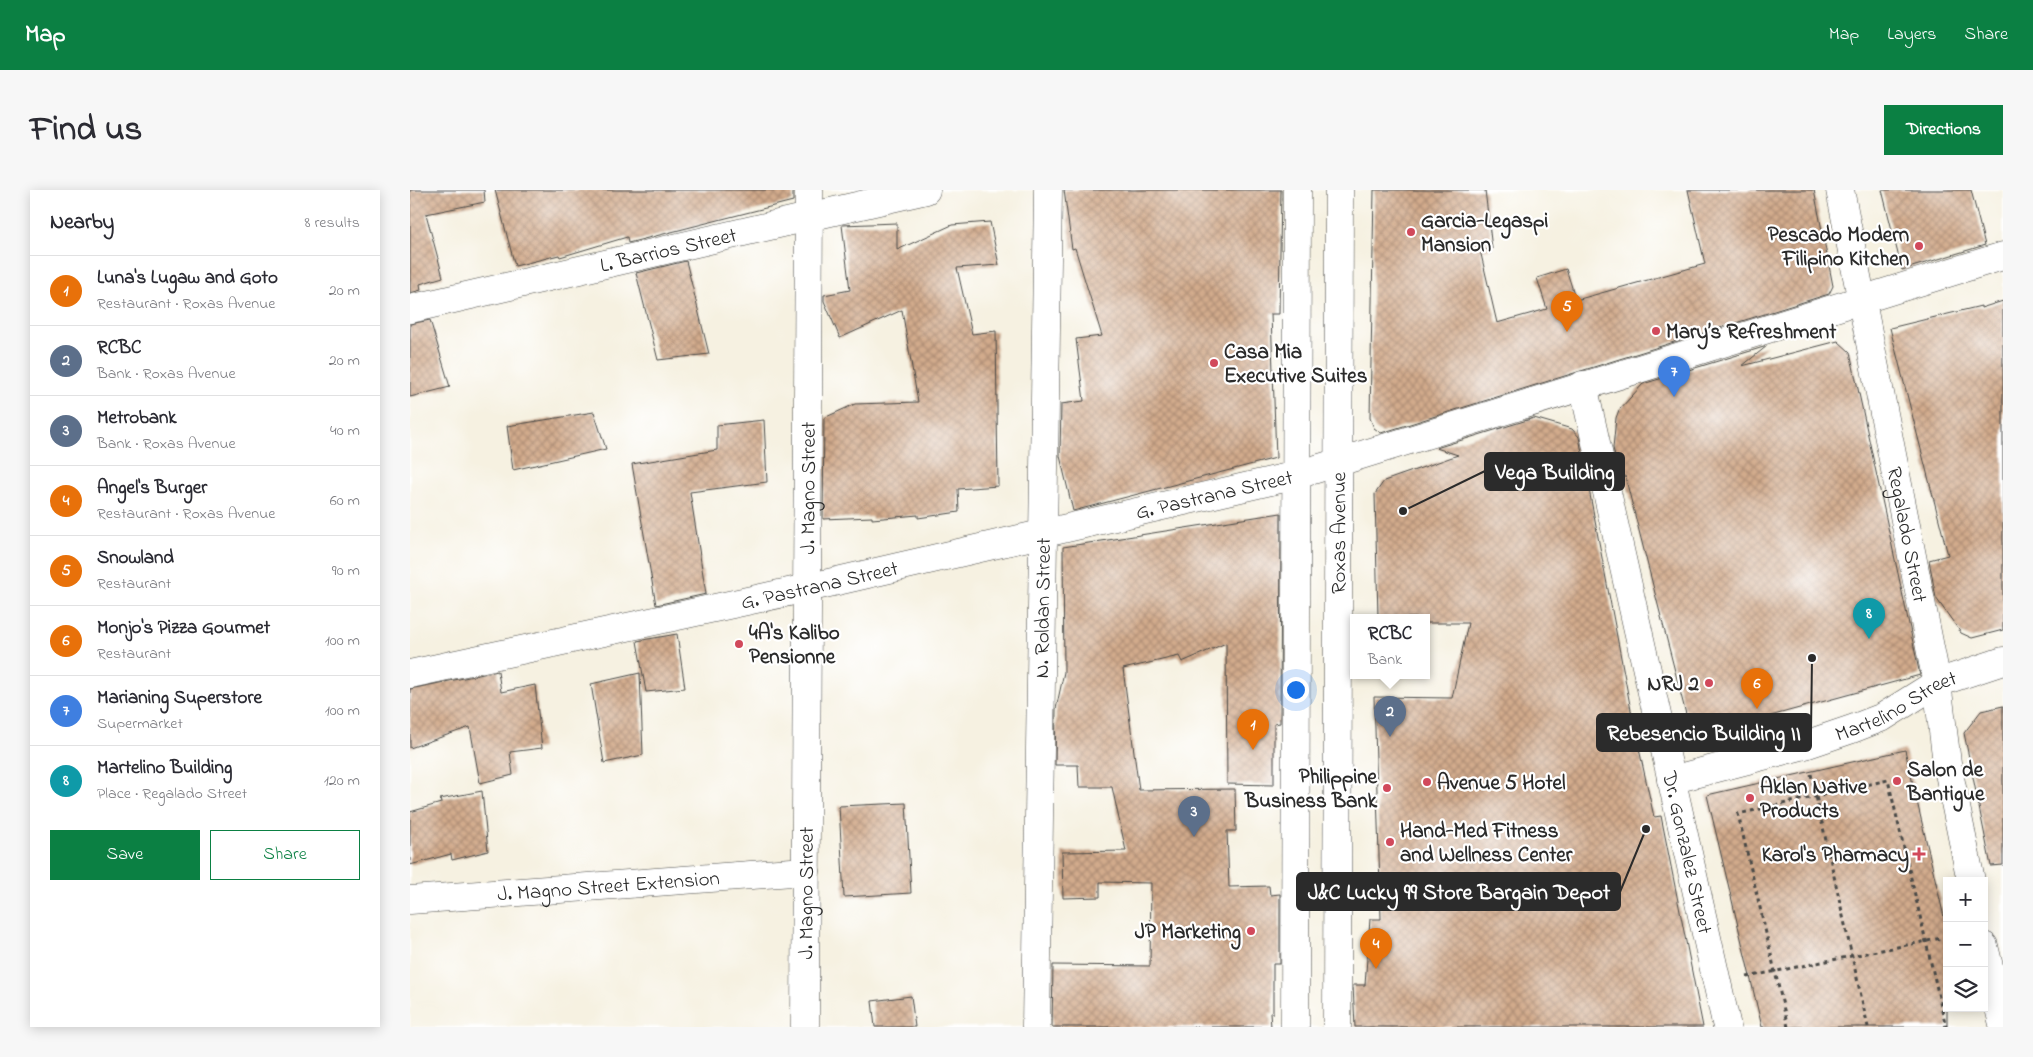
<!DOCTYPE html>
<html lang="en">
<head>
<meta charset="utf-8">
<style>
	body { margin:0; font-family:"Indie Flower",sans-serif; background:#f7f7f7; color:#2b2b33 }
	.controls { position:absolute; right:15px; bottom:15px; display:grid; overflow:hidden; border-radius:0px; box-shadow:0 2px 12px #0003 }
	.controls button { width:45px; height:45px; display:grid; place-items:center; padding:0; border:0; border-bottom:1px solid #e1e1e2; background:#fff; color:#2b2b33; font:25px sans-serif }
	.you { position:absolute; left:885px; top:499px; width:18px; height:18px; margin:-12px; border:4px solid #fff; border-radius:50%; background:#1a73e8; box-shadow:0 0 0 8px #1a73e833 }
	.badge { display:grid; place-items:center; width:32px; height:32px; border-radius:50%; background:#0b8043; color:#fff; font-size:16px; font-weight:700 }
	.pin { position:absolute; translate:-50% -41px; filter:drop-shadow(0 1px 2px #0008) }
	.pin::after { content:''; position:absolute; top:26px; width:18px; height:15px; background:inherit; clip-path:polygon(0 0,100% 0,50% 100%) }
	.popup { position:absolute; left:940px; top:424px; width:80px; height:65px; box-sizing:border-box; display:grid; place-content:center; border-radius:0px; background:#fff; filter:drop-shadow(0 1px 4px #0005); font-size:16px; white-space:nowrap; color:#7c7c81 }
	.popup b { font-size:19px; color:#2b2b33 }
	.popup::after { content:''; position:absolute; left:50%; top:100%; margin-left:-10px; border:10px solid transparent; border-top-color:#fff }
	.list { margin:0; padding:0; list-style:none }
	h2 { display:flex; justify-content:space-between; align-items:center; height:65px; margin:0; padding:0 20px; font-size:21px }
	h2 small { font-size:16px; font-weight:400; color:#7c7c81 }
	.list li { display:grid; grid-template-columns:32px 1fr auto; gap:15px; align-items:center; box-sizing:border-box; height:70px; padding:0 20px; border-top:1px solid #e1e1e2 }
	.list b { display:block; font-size:19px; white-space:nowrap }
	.list p { margin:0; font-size:16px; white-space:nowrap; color:#7c7c81 }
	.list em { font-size:16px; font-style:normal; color:#7c7c81 }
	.actions { display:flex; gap:10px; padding:15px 20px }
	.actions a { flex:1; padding:11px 0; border:1px solid #0b8043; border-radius:0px; text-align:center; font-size:18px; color:#0b8043 }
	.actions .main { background:#0b8043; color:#fff }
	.icon { flex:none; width:28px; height:28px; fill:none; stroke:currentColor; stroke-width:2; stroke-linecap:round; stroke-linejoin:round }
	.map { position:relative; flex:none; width:1593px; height:837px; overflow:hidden; border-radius:0px }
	header { display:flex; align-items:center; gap:30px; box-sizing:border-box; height:70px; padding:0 25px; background:#0b8043; color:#fff }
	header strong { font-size:24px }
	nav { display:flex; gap:28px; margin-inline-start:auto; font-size:18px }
	.intro { display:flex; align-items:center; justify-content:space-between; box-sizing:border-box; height:120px; padding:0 30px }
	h1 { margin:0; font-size:35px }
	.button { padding:12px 22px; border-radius:0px; background:#0b8043; color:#fff; font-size:18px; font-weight:700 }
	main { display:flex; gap:30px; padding:0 30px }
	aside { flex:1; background:#fff; border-radius:0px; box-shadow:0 2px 12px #0003 }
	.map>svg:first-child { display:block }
</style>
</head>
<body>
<header>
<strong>Map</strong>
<nav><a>Map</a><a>Layers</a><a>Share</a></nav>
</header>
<div class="intro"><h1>Find us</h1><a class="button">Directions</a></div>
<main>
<aside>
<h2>Nearby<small>8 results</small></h2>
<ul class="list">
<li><span class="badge" style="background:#e8710a">1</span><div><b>Luna's Lugaw and Goto</b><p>Restaurant · Roxas Avenue</p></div><em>20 m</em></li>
<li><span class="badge" style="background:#5c6f8a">2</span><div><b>RCBC</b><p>Bank · Roxas Avenue</p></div><em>20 m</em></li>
<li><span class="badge" style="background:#5c6f8a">3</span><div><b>Metrobank</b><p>Bank · Roxas Avenue</p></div><em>40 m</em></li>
<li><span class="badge" style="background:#e8710a">4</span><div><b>Angel's Burger</b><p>Restaurant · Roxas Avenue</p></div><em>60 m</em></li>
<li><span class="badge" style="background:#e8710a">5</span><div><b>Snowland</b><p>Restaurant</p></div><em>90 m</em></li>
<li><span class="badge" style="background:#e8710a">6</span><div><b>Monjo's Pizza Gourmet</b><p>Restaurant</p></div><em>100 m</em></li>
<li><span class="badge" style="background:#3f7fe0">7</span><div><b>Marianing Superstore</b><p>Supermarket</p></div><em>100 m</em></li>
<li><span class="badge" style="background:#0f9aa8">8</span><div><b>Martelino Building</b><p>Place · Regalado Street</p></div><em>120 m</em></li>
</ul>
<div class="actions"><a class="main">Save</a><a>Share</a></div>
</aside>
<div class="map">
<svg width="1593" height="837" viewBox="0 0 1593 837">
	<defs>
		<pattern id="building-cross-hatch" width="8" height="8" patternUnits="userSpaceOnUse" patternTransform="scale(1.25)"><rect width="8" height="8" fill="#d2ab8c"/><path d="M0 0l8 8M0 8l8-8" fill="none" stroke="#ab8b73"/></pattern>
	</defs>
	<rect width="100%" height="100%" fill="#fff"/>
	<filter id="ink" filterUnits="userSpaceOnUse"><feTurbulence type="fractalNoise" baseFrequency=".02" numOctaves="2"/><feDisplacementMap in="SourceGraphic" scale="10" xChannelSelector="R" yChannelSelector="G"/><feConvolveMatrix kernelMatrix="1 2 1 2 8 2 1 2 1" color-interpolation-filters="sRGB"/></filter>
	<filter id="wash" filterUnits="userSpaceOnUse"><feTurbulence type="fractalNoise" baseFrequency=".0096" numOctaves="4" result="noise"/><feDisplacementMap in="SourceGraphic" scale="20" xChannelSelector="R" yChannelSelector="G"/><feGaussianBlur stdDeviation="1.12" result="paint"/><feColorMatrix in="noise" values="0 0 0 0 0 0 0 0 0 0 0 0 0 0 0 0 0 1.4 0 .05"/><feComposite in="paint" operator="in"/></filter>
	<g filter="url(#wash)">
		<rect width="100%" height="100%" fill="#f6f1e1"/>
		<g id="blocks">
			<path fill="url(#building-cross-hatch)" d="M0,0H74L75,12L16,24L33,87L10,94L11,100L0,103Z
				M85,0H383V11L218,53L217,47L150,67L149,65L105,76Z
				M654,0H871L869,124H861L866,268L663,321L650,266L651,214L674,211L666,149L692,146L665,58L662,59Z
				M964,0H1075L1082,59L1070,60L1087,133L1137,119L1127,88L1156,79L1166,110L1295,74L1278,0H1404L1423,96L1419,104L971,243L964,238L960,228Z
				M1472,0H1561L1575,55L1492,80Z
				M580,32L589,75L547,78L562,144L586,141L588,296L548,299L549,322L508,328V325L462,329V327L413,329L414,228L445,214L508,212L492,120L430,148L414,111V105L440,100L432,35L487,33V60L542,35Z
				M276,71L299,164L248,170L226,83Z
				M1593,111V440L1562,448L1551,443L1526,408L1519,370L1538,365L1480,138L1571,116V118Z
				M20,130L40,197L0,207V134Z
				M1428,151L1440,162L1510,485L1291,545L1279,536L1215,286L1210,288L1203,258L1206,228L1209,220L1233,194L1357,156L1332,176Z
				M184,222L196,259L103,280L97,236Z
				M1124,228L1162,239L1169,247L1224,536L1244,627L1251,626L1293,837H945L943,795H955L960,729H971L964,507L1042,508L1058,433H1016V428H968L965,304L974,291L1048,265L1026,258Z
				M354,230L357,292L280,302L296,404L246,415L222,274L307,260V235Z
				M871,323L870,533L864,534V595L817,594L816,453L772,472L769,466L713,479L729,600L825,599L826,641H817L819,697L859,696L860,705L870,704V774H863V823H860L861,837H642L643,775L740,776L741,693L690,692V707L653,708L652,662L716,661L702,597H669L668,575H645L646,519L654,482L653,357Z
				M267,444L275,498L236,502L227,451Z
				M88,481L91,502L125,495L132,558L100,562L103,585L70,593L60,537L0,558V499Z
				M230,483L233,565L194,573L181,494Z
				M1593,516V675L1581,676L1554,543L1571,521Z
				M1495,560L1537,740V837H1352L1297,605Z
				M72,601L78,661L42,670L41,664L0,675V622L31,613L30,609Z
				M496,613L501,703L434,707L429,616Z
				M501,806L505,837H465L462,811Z"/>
		</g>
	</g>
	<g filter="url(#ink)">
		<use href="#blocks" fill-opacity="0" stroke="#494946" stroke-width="1"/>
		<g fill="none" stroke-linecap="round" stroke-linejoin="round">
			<g stroke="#494946" stroke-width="29">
				<g id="minor">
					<path id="s1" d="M1261,590L1395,555L1442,539L1473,527L1527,493L1593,471"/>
					<path id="s2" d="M0,710L396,681"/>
					<path id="s3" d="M395,837L399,0"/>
					<path id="s4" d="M626,837L638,0"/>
				</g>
			</g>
			<g stroke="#494946" stroke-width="29">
				<g id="tertiary">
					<path id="s5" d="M1430,0L1527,493L1537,573L1561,691"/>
					<path id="s6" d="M0,119L516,0"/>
					<path id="s7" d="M1173,195L1317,837"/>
					<path id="s8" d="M0,484L397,398L887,285L1593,66"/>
					<path d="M1574,756L1593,834"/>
				</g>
			</g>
			<g stroke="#494946" stroke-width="29">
				<g id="primary">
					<path d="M885,837L887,0"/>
					<path id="s9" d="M927,837L929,0"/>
				</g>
			</g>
			<path stroke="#494946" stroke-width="3" stroke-dasharray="4 4" stroke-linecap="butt" d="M1401,584L1458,837
				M1337,787L1537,747
				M1378,837L1328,624L1478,590L1536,837"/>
			<use href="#minor" stroke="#fff" stroke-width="28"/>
			<use href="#tertiary" stroke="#fff" stroke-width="28"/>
			<use href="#primary" stroke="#fff" stroke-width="28"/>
		</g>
	</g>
	<g fill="#d1495b" stroke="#fff" stroke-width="2">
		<circle cx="1001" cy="42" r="5"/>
		<circle cx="1509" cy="56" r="5"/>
		<circle cx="1246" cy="141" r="5"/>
		<circle cx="804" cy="173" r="5"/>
		<circle cx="329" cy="454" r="5"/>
		<circle cx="1299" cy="493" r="5"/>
		<circle cx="1487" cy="591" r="5"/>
		<circle cx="1017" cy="592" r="5"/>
		<circle cx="977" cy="598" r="5"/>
		<circle cx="1340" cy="608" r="5"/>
		<circle cx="980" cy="652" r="5"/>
		<path d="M1506.5 656.5h5v5h5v5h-5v5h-5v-5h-5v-5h5z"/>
		<circle cx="841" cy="741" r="5"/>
	</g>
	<g text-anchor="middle" stroke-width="4.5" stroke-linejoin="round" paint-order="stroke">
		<g font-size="21" font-weight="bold" fill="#2b2b2b" stroke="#fff" text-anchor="start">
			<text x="1011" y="37">Garcia-Legaspi<tspan x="1011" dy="24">Mansion</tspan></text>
			<text x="1499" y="51" text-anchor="end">Pescado Modern<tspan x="1499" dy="24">Filipino Kitchen</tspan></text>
			<text x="1256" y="148">Mary’s Refreshment</text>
			<text x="814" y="168">Casa Mia<tspan x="814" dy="24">Executive Suites</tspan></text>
			<text x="339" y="449">4A's Kalibo<tspan x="339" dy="24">Pensionne</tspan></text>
			<text x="1289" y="500" text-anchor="end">NRJ 2</text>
			<text x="1497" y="586">Salon de<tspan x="1497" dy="24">Bantigue</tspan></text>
			<text x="967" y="593" text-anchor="end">Philippine<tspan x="967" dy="24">Business Bank</tspan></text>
			<text x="1027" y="599">Avenue 5 Hotel</text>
			<text x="1350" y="603">Aklan Native<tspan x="1350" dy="24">Products</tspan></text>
			<text x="990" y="647">Hand-Med Fitness<tspan x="990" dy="24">and Wellness Center</tspan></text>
			<text x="1499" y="671" text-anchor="end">Karol's Pharmacy</text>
			<text x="831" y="748" text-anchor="end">JP Marketing</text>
		</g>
		<g font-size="21" fill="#2b2b2b" stroke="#fff">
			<text dy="7" stroke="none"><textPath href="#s6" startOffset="265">L. Barrios Street</textPath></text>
			<text dy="7" stroke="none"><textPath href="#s3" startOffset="539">J. Magno Street</textPath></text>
			<text dy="7" stroke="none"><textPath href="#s8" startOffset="824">G. Pastrana Street</textPath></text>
			<text dy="7" stroke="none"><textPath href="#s9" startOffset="494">Roxas Avenue</textPath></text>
			<text dy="7" stroke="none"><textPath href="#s5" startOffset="351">Regalado Street</textPath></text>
			<text dy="7" stroke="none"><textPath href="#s8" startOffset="419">G. Pastrana Street</textPath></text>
			<text dy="7" stroke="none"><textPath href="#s4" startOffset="419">N. Roldan Street</textPath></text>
			<text dy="7" stroke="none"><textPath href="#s1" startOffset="238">Martelino Street</textPath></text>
			<text dy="7" stroke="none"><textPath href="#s7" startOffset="479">Dr. Gonzalez Street</textPath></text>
			<text dy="7" stroke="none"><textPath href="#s2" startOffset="199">J. Magno Street Extension</textPath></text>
			<text dy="7" stroke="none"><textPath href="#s3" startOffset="134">J. Magno Street</textPath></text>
		</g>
	</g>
	<path fill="none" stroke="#2b2b2b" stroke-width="2" d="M993 321L1075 281M1402 468L1401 543M1236 639L1210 702"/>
	<g fill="#2b2b2b" stroke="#fff" stroke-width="2">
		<circle cx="993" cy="321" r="5"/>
		<circle cx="1402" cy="468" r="5"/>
		<circle cx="1236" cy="639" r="5"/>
	</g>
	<g fill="#2b2b2b" stroke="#2b2b2b" stroke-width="2">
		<rect x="1075" y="263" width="139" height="37" rx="5"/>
		<rect x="1187" y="524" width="214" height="37" rx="5"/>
		<rect x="887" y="683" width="323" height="37" rx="5"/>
	</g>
	<g font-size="22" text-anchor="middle" font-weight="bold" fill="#fff">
		<text x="1145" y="289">Vega Building</text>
		<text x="1294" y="550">Rebesencio Building II</text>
		<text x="1049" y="709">J&amp;C Lucky 99 Store Bargain Depot</text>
	</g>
</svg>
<div class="controls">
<button>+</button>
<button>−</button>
<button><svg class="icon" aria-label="layers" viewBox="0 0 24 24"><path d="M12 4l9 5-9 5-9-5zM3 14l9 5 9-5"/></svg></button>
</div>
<div class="you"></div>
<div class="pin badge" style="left:843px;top:560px;background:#e8710a">1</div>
<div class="pin badge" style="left:980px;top:547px;background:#5c6f8a">2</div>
<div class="popup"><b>RCBC</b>Bank</div>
<div class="pin badge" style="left:784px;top:647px;background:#5c6f8a">3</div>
<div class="pin badge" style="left:966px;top:779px;background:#e8710a">4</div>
<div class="pin badge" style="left:1157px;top:142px;background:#e8710a">5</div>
<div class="pin badge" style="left:1347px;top:519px;background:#e8710a">6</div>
<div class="pin badge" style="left:1264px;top:207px;background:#3f7fe0">7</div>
<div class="pin badge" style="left:1459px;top:449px;background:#0f9aa8">8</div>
</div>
</main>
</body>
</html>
